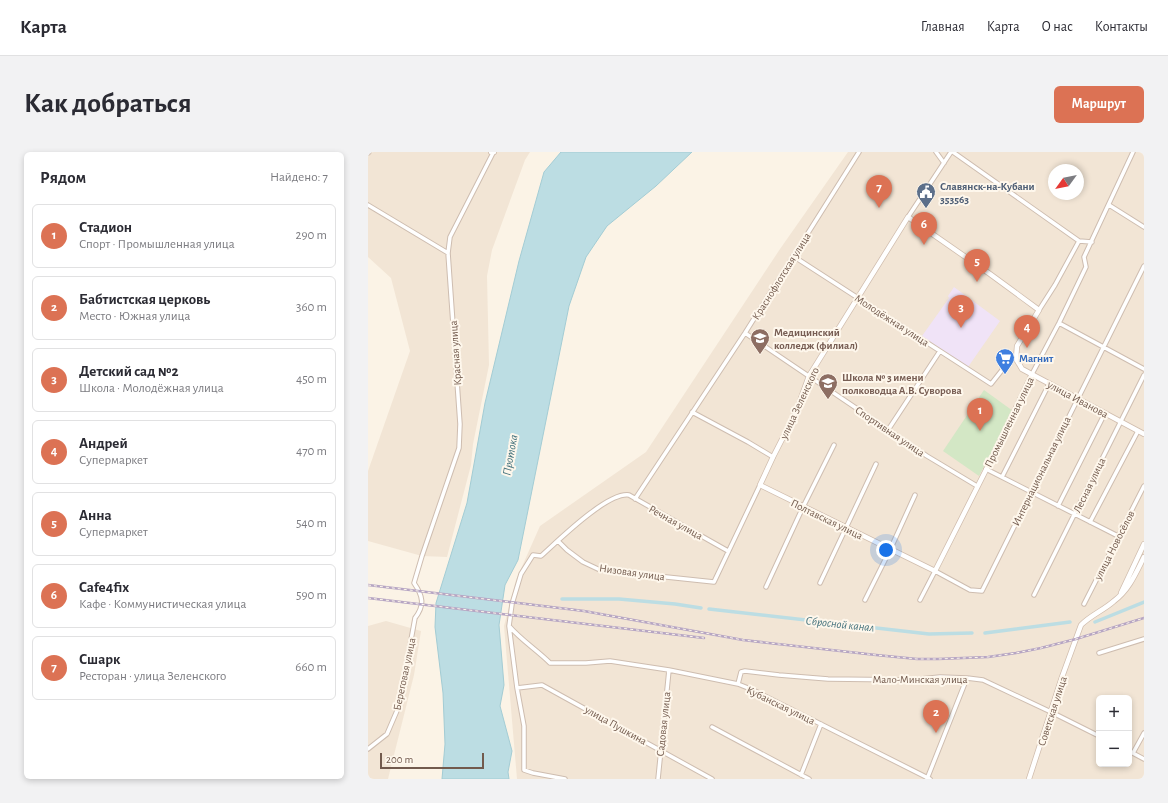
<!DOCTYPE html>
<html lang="ru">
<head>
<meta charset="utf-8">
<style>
	body { margin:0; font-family:"Alegreya Sans",sans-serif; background:#f2f2f3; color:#2b2b33 }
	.controls { position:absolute; right:12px; bottom:12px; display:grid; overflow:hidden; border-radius:6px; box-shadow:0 2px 6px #0003 }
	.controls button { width:36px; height:36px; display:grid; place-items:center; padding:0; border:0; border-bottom:1px solid #e1e1e2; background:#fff; color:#2b2b33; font:20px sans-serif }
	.compass { position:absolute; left:680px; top:12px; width:36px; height:36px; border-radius:50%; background:#fff; box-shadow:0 2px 6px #0003; rotate:237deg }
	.scale { position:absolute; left:12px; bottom:10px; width:104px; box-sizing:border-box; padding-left:4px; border:2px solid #725a4d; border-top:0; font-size:11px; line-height:14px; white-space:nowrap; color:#725a4d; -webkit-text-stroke:3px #fef7ec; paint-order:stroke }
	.you { position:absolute; left:518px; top:398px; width:14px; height:14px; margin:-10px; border:3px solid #fff; border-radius:50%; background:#1a73e8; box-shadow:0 0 0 6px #1a73e833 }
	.badge { display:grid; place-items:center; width:26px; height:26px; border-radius:50%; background:#dc7254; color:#fff; font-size:13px; font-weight:700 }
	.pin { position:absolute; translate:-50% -33px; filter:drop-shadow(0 1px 2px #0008) }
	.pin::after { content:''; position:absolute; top:21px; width:14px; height:12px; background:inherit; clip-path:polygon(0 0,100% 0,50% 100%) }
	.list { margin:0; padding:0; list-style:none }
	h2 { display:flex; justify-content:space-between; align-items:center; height:52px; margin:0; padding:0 16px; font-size:17px }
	h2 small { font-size:13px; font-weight:400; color:#7c7c81 }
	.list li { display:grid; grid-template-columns:26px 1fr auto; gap:12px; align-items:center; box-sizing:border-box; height:64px; margin:0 8px 8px; padding:0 8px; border:1px solid #e1e1e2; border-radius:6px }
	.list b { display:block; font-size:15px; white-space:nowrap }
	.list p { margin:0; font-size:13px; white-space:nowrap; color:#7c7c81 }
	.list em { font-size:13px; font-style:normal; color:#7c7c81 }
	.map { position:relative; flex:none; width:776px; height:627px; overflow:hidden; border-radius:6px }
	header { display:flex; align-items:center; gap:24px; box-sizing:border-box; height:56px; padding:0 20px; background:#fff; border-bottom:1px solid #e1e1e2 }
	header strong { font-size:19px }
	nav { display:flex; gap:22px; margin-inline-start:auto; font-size:14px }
	.intro { display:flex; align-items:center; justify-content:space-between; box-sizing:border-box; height:96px; padding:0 24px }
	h1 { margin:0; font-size:28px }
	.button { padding:10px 18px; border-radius:6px; background:#dc7254; color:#fff; font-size:14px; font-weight:700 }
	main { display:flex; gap:24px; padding:0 24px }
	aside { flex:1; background:#fff; border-radius:6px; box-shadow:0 2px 6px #0003 }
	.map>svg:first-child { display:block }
</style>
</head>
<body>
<header>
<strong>Карта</strong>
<nav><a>Главная</a><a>Карта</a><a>О нас</a><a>Контакты</a></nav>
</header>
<div class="intro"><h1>Как добраться</h1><a class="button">Маршрут</a></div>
<main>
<aside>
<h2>Рядом<small>Найдено: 7</small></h2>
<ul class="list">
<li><span class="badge">1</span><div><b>Стадион</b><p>Спорт · Промышленная улица</p></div><em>290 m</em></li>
<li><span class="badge">2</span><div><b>Бабтистская церковь</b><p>Место · Южная улица</p></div><em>360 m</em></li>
<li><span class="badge">3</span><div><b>Детский сад №2</b><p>Школа · Молодёжная улица</p></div><em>450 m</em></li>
<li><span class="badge">4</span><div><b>Андрей</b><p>Супермаркет</p></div><em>470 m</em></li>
<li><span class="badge">5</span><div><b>Анна</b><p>Супермаркет</p></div><em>540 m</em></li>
<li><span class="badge">6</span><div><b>Cafe4fix</b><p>Кафе · Коммунистическая улица</p></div><em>590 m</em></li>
<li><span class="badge">7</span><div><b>Сшарк</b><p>Ресторан · улица Зеленского</p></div><em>660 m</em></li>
</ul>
</aside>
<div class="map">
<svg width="776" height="627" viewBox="0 0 776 627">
	<rect width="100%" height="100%" fill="#fbf3e6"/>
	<path fill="#f2e5d5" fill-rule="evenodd" d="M0,0H162L157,8L124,98L119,124L121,213L105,292L103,313L79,405L54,404L0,389V319L42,199L23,126L0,105Z
		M480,0H776V627H149L136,474L148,428L172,374L278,300L412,97ZM686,18H710V42H686ZM731,546H761V612H731Z
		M18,469L53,479L46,523L20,627H0V474Z"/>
	<path fill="#f0e3f7" d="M586,135L632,169L600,215L554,184L581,146L580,144Z"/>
	<path fill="#d3e7c5" d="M616,238L645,259L611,324L575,299Z"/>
	<path fill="#bcdde3" stroke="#a3ccd4" d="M193,0H324L288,34L239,74L218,105L201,154L150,408L137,433L131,473L136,533L132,554L144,599L140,620L141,627H74L77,592L75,541L67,475L68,451L99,351L117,251L151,109L176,20Z"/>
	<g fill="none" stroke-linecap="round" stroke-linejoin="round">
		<path stroke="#bcdde3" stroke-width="3.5" d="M194,447H251L307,452L333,456
			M341,457L561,482L604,481
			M727,470L776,450
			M617,481L702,470"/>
		<g stroke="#cebdb0" stroke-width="5.5">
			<path id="street" d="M568,0L576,11
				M585,0L711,89
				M0,1L1,0
				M0,53L80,101
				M741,53L776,75
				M540,65L583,0
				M425,104L623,232L642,208L648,207
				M671,158L687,133L711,89L724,90
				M691,171L776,217
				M377,181L559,304L609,334
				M664,222L691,171L718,115L716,105L765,0
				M324,260L380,290L405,305
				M520,278L572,199
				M618,317L750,384
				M634,325L681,232
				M267,347L377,181L491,0
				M690,354L737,261
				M722,370L770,279
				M190,389L199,398L215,410L232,418L346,430L392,333
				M360,399L261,343C239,340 190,389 173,404L165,403L153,422L144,452L141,474C153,488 169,498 182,511H218L242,509L301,518L370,532L385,538L562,627
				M452,431L508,312
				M398,435L435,355L466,293
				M666,443L776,223
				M497,448L522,398L547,343
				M552,448L567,419L602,438L614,439L776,114
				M716,452L776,334
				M141,474L149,536L156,574V618L165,621L197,627
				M731,501L776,487
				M370,532L373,520L377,519L411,523L460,527L542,528L572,525L599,526L615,528L683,560L731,584
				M149,536L174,533L344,627
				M344,575L441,627
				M0,597L19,582L31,554L47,466C57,453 55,444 46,431L54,404L91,296L92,272L80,101L82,85L125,1
				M761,599L776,607
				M765,601L776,581
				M433,623L453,572
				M290,627L301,518
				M559,627L599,526"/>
		</g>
		<g stroke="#d0bdae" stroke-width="6">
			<path id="secondary" d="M123,0H126
				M664,222L625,304L567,419L392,333L405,305L428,260L441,224L540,65L622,122L671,158L649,194L648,207L654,217L776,282
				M753,441L776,392
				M661,627L694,525L713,473C723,463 736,458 746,449C761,438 768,421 776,405"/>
		</g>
		<use href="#street" stroke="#fff" stroke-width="3.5"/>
		<use href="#secondary" stroke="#fff" stroke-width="4.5"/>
		<g stroke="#b6a5c3" stroke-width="2.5">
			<path id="rail" d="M0,433L216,459L375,488L508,503L549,507H570L620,505L648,501L673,496L708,487L776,466
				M0,446L336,486"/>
		</g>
		<use href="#rail" stroke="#fef7ec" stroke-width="1" stroke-dasharray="3" stroke-linecap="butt"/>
	</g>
	<defs>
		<g id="civic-pin" transform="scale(1)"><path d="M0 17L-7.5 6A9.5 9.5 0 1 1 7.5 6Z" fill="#5c6f8a" stroke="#fef7ec"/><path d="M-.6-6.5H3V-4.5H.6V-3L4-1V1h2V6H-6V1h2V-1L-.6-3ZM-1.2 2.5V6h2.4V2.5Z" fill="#fff"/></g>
		<g id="university-pin" transform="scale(1)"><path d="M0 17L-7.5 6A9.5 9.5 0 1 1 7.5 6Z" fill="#8d6e63" stroke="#fef7ec"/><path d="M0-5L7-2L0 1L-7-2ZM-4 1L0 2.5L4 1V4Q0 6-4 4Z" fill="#fff"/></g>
		<g id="supermarket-pin" transform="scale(1)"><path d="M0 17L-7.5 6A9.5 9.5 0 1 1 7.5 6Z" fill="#3f7fe0" stroke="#fef7ec"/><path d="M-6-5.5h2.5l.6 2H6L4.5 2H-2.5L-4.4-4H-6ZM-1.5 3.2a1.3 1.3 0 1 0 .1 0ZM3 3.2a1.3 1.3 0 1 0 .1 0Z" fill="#fff"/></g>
		<g id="school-pin" transform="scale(1)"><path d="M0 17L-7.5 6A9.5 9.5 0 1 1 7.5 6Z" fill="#8d6e63" stroke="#fef7ec"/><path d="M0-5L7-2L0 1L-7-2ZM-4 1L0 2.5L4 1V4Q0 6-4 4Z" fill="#fff"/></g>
	</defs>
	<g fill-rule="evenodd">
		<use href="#civic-pin" x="558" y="40"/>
		<use href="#university-pin" x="392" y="186"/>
		<use href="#supermarket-pin" x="637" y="206"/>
		<use href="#school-pin" x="460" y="231"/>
	</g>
	<g text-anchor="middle" stroke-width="4" stroke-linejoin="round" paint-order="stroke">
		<g font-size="11" font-weight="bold" fill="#4e5e75" stroke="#fef7ec" text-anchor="start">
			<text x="572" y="38">Славянск-на-Кубани<tspan x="572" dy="13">353563</tspan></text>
		</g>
		<g font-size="11" fill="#725a4d" stroke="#fef7ec">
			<text transform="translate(413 124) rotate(-58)" y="4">Краснофлотская улица</text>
			<text transform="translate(524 168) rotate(33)" y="4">Молодёжная улица</text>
			<text transform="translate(87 201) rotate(-94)" y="4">Красная улица</text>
			<text transform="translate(710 247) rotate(28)" y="4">улица Иванова</text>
			<text transform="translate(431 251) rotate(-65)" y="4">улица Зеленского</text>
			<text transform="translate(641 270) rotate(-64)" y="4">Промышленная улица</text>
			<text transform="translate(522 279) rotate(34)" y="4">Спортивная улица</text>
			<text transform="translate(673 319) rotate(-64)" y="4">Интернациональная улица</text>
			<text transform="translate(721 333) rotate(-64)" y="4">Лесная улица</text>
			<text transform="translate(459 367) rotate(26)" y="4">Полтавская улица</text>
			<text transform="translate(308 370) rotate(29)" y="4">Речная улица</text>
			<text transform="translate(746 393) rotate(-63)" y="4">улица Новосёлов</text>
			<text transform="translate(264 420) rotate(8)" y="4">Низовая улица</text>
			<text transform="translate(36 522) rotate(-78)" y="4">Береговая улица</text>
			<text x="552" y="531">Мало-Минская улица</text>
			<text transform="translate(413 553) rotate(26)" y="4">Кубанская улица</text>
			<text transform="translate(684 559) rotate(-72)" y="4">Советская улица</text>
			<text transform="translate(295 572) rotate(-84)" y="4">Садовая улица</text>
			<text transform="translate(248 573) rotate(29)" y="4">улица Пушкина</text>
		</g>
		<g font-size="11" font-weight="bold" fill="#785e54" stroke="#fef7ec" text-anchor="start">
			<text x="406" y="184">Медицинский<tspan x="406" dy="13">колледж (филиал)</tspan></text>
			<text x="474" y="229">Школа № 3 имени<tspan x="474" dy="13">полководца А.В. Суворова</tspan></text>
		</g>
		<g font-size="11" font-weight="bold" fill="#366cbe" stroke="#fef7ec" text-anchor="start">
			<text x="651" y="210">Магнит</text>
		</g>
		<g font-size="12" font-style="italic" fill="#45737d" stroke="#fef7ec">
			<text transform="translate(142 303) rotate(-80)" y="4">Протока</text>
			<text transform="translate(472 472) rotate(6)" y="4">Сбросной канал</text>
		</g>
	</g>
</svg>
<div class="controls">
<button>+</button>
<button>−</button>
</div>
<svg class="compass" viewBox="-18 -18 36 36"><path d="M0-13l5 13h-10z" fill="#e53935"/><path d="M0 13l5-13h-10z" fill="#7c7c81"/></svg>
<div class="scale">200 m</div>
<div class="you"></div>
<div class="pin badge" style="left:612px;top:279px">1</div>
<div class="pin badge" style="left:568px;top:581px">2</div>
<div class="pin badge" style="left:593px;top:176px">3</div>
<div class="pin badge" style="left:659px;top:196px">4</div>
<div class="pin badge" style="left:609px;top:130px">5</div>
<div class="pin badge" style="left:556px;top:93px">6</div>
<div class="pin badge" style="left:511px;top:56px">7</div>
</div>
</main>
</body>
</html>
